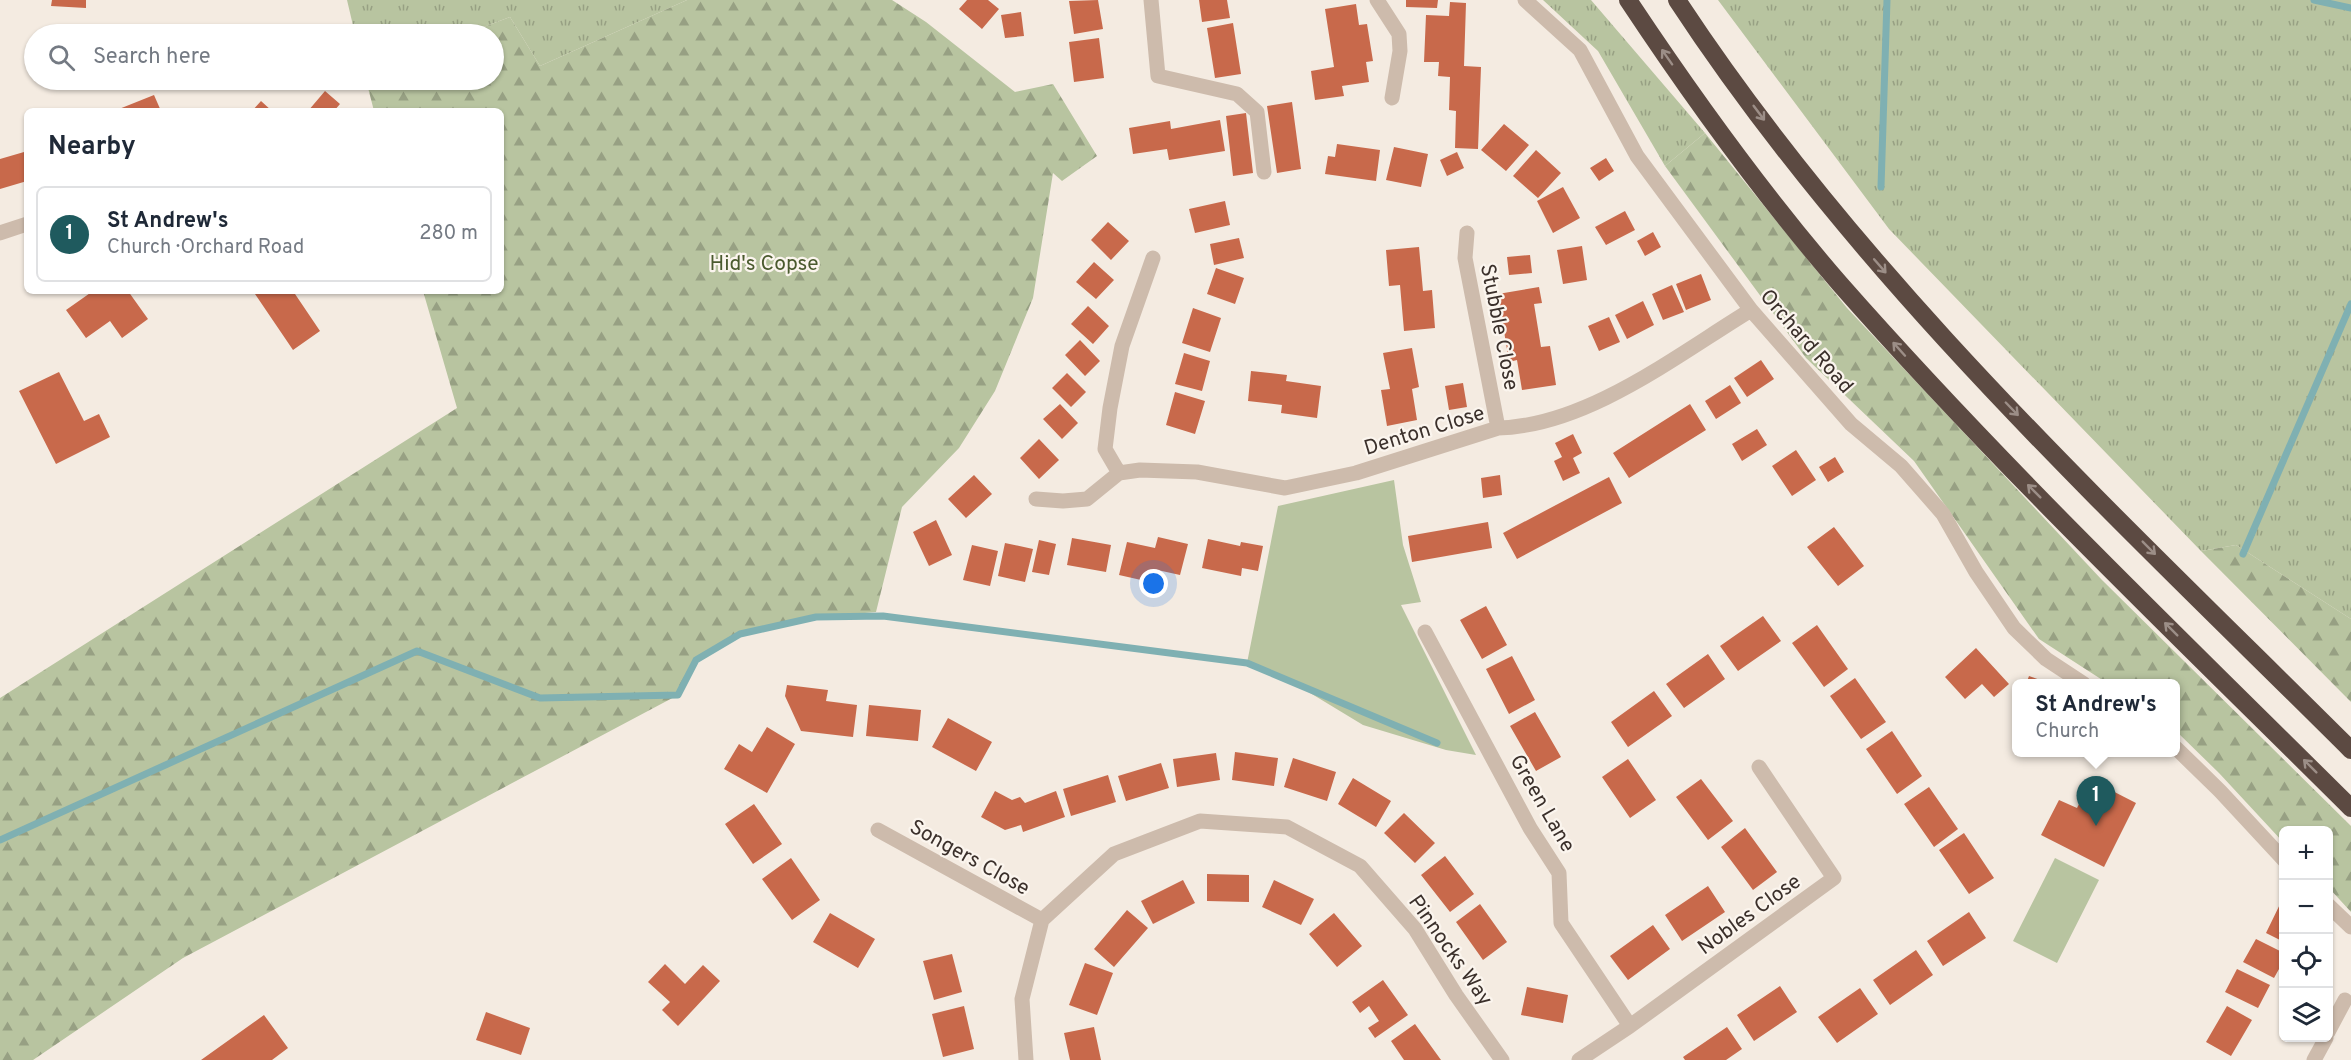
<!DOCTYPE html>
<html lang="en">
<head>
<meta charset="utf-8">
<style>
	body { margin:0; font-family:Overpass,sans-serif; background:#f2f2f3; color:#1f2937 }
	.controls { position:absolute; right:18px; bottom:18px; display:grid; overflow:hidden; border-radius:9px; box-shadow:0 2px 4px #0004 }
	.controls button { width:54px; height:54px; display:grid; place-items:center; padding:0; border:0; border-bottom:2px solid #e0e1e3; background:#fff; color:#1f2937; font:30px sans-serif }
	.you { position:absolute; left:1154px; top:584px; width:21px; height:21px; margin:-15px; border:4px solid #fff; border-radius:50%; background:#1a73e8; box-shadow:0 0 0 9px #1a73e833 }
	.badge { display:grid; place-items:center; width:39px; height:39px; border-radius:50%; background:#1f5a5e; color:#fff; font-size:20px; font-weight:700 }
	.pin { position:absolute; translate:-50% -50px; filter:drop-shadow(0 2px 3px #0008) }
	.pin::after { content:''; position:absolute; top:32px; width:21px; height:18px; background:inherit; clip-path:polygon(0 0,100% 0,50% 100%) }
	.popup { position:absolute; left:2012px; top:679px; width:168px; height:78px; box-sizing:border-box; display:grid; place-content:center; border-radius:9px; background:#fff; filter:drop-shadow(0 2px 4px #0005); font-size:20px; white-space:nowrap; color:#747a83 }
	.popup b { font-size:22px; color:#1f2937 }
	.popup::after { content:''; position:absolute; left:50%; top:100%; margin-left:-12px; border:12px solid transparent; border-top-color:#fff }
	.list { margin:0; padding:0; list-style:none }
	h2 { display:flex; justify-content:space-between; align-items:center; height:78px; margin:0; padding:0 24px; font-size:26px }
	h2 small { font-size:20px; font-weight:400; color:#747a83 }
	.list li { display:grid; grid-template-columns:39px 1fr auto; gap:18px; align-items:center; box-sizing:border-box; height:96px; margin:0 12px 12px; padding:0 12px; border:2px solid #e0e1e3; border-radius:9px }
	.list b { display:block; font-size:22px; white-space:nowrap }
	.list p { margin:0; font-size:20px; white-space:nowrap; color:#747a83 }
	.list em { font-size:20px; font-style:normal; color:#747a83 }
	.icon { flex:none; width:33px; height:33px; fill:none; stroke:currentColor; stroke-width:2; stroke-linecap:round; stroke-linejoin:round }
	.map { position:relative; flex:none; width:2351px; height:1060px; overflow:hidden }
	.search { position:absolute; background:#fff; box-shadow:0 2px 4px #0004; left:24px; top:24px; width:480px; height:66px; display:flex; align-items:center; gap:15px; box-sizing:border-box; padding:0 21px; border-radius:33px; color:#747a83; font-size:22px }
	.panel { position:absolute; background:#fff; box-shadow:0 2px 4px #0004; left:24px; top:108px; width:480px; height:186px; border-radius:9px }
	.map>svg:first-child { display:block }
</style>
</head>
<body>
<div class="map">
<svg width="2351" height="1060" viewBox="0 0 2351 1060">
	<defs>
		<pattern id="grass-tufts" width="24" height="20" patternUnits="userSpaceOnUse" patternTransform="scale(1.5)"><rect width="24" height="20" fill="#b8c4a0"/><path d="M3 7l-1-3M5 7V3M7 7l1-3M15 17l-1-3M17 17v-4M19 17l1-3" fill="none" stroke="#97a083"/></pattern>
		<pattern id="forest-firs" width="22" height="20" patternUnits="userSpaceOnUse" patternTransform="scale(1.5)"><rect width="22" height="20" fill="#b8c4a0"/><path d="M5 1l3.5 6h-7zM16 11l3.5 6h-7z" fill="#97a083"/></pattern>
	</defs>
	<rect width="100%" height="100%" fill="#f4ebe1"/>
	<path fill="url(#grass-tufts)" d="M347,0H687L540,66L510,17L465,34H355Z
		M1543,0H1591L1705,133L1665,166L1598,51Z
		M1718,0H2351V619L2236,545L2201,551L1889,229Z"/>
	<path fill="url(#forest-firs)" d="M687,0H892L926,22L1015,92L1053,84L1097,156L1062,181L1053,173L1033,298L995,391L959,448L902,507L876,612C817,617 747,620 698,659C689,666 683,685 678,695L183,958L33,1060H0V698L457,408L423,291H501V111H374L366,80H494V34H465L510,17L540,66Z
		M1705,133L1847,308L2102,580L2351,826V912L2329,888L2328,830H2284L2283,842L2219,773L2176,731V684L2107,683L2039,639L1914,461L1806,358L1665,166Z
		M2236,545L2351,619V702L2201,551Z"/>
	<path fill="#b8c4a0" d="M1394,480L1403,545L1421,602L1401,605L1476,755L1446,750L1363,725L1297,685L1247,663L1278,506Z
		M2055,858L2099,880L2057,963L2013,941Z"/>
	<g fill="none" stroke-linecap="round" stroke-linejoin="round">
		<path stroke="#7fb0b2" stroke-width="7" d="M2314,0L2351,8
			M1881,187L1887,0
			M2243,554L2351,304
			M0,840L417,651L540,698L678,695L696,660L740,634L816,617L883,616L1247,663L1437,743"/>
	</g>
	<path fill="#c8694b" d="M52,0H86V8L51,6Z
		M967,0H988L999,9L982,29L959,9Z
		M1098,0L1103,29L1074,34L1069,1Z
		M1199,0H1227L1230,18L1202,22Z
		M1406,0H1438L1437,8L1406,7Z
		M1450,2L1466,3L1464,66L1481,67L1478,149L1455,148L1456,111L1449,110L1450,77L1438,76L1439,62H1424L1426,15L1449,16Z
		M1356,4L1359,25L1367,24L1373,61L1366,62L1369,82L1342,86L1344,96L1315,100L1311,71L1334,67L1325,9Z
		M1021,12L1024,36L1005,38L1001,15Z
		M1233,23L1241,74L1215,78L1207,28Z
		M1099,38L1104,78L1074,82L1069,42Z
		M325,91L340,104L334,111H308Z
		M154,95L161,111H114Z
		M261,101L272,111H252Z
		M1292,102L1301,169L1277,173L1267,106Z
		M1246,113L1253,173L1233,176L1226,116Z
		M1220,120L1225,151L1169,160L1167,149L1133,154L1129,128L1170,121L1171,129Z
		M1504,124L1529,145L1506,171L1481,150Z
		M1337,144L1380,150L1376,181L1325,174L1328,156L1335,157Z
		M1394,147L1428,154L1421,187L1386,180Z
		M1536,150L1561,173L1538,198L1513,176Z
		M24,152L27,161V181L0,189V159Z
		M1457,152L1464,168L1447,176L1440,160Z
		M1606,158L1614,171L1599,181L1590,168Z
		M1563,187L1580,218L1553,233L1537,201Z
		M1225,201L1230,225L1195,233L1189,209Z
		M1625,211L1635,230L1606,245L1595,227Z
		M1108,222L1129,241L1111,260L1091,240Z
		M1653,232L1661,247L1645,256L1637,241Z
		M1239,238L1244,258L1214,265L1210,244Z
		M1582,246L1587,280L1563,284L1557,250Z
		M1419,247L1423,291L1432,290L1435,328L1404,331L1400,285L1389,286L1386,250Z
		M1530,255L1532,273L1509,275L1507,257Z
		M1094,262L1114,280L1096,299L1076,282Z
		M1216,268L1244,278L1235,304L1207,294Z
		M1701,274L1711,300L1686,310L1676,284Z
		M1672,285L1684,312L1663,320L1652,294Z
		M1539,287L1542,303L1534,304L1541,347L1550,346L1556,385L1522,390L1517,360L1509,362L1498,294Z
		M93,291H128L148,319L122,338L110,321L86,338L66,310Z
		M253,291H293L320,331L293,350Z
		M1643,301L1654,325L1627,339L1615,315Z
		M1088,306L1109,326L1093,344L1071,324Z
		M1193,308L1221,318L1210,352L1182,343Z
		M1609,317L1620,342L1599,351L1588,326Z
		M1080,340L1100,361L1085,376L1065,355Z
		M1412,348L1419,387L1412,389L1417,420L1387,426L1381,390L1390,389L1383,353Z
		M1184,353L1210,361L1202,391L1175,384Z
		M1761,360L1774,379L1747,397L1734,378Z
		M1251,371L1287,375L1286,381L1321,386L1317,418L1281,413L1282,405L1248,401Z
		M59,372L84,421L99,414L110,437L56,464L19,391Z
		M1067,373L1086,392L1071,407L1052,388Z
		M1463,383L1467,407L1449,410L1445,386Z
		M1730,385L1741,403L1716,419L1705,401Z
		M1175,392L1205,401L1195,434L1166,425Z
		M1060,404L1078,423L1062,439L1043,419Z
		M1690,404L1706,430L1629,478L1613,453Z
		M1757,429L1767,445L1742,461L1732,444Z
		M1573,434L1582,453L1573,458L1580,473L1563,481L1554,461L1562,457L1555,443Z
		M1039,439L1059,460L1039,479L1020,458Z
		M1796,450L1816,480L1792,496L1772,466Z
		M1835,457L1844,472L1828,482L1819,467Z
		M974,475L992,494L966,518L948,499Z
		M1500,475L1502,495L1483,498L1481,478Z
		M1609,477L1622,503L1517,559L1503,533Z
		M936,520L952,555L929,566L913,532Z
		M1488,522L1492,548L1412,562L1408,536Z
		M1834,527L1864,566L1838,586L1807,547Z
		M1158,537L1188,544L1180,575L1153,569L1150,582L1119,575L1127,542L1155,548Z
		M1072,538L1111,545L1106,572L1067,565Z
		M1208,539L1240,546L1241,542L1263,546L1258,571L1242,568L1241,576L1202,568Z
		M1039,540L1056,544L1049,575L1032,572Z
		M1005,543L1033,549L1025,582L998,576Z
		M972,545L998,551L990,586L963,580Z
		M1486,606L1507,645L1482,659L1460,620Z
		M1763,616L1781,641L1738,671L1720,646Z
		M1817,625L1848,669L1824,687L1792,643Z
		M1976,648L2009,684L1994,697L1982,684L1965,699L1945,677Z
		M1708,654L1725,679L1684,708L1666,684Z
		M1512,656L1535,700L1509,714L1486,669Z
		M2029,676L2048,683V684H2026Z
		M1855,678L1886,722L1861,739L1830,696Z
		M787,685L828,690L826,701L857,705L853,737L801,731L785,696Z
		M1654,691L1672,716L1628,747L1611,722Z
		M869,705L921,710L918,741L866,736Z
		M1535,712L1561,757L1536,771L1510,726Z
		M948,718L992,742L976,771L932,747Z
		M767,727L795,744L767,793L724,769L739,744L752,752Z
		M1892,731L1922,776L1897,794L1866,749Z
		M1235,752L1278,758L1274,786L1232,780Z
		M1216,753L1220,780L1177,787L1173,759Z
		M1293,758L1336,772L1327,801L1284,787Z
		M1628,759L1656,800L1630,818L1602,777Z
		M1161,763L1169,788L1126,801L1118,776Z
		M1108,775L1116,802L1071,816L1063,789Z
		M1353,778L1391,801L1376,827L1338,804Z
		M1701,779L1733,821L1708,840L1676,797Z
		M2091,780L2136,803L2104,867L2041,835L2059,800L2077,808Z
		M1929,787L1958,829L1934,847L1904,804Z
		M995,791L1012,800L1020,797L1025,803L1056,791L1065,817L1023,832L1021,825L1005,830L981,817Z
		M754,804L782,844L753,864L725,824Z
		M1404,813L1435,843L1415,863L1384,833Z
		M1745,828L1777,872L1753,890L1721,847Z
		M1964,833L1994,878L1969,894L1939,850Z
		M1445,856L1474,894L1450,912L1421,875Z
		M791,858L820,900L792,920L762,879Z
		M1207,874L1249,875V902L1207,901Z
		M1183,880L1195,903L1153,924L1141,901Z
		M1274,880L1314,899L1301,925L1262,907Z
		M1708,886L1725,912L1682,941L1665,915Z
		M2284,896V942L2266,933Z
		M1480,904L1507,942L1483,960L1456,922Z
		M1127,910L1148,928L1114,967L1094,949Z
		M1969,912L1986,938L1943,966L1927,941Z
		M830,913L875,939L858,968L813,942Z
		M1334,913L1362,946L1337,967L1309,934Z
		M1653,925L1670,949L1628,980L1610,956Z
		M2256,939L2284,953V960L2274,978L2243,962Z
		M1916,950L1933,975L1890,1005L1873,980Z
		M952,954L962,992L934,1000L923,961Z
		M1085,963L1113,973L1097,1015L1069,1005Z
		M665,964L685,984L703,965L720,981L678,1026L662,1010L670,1002L648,982Z
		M2237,969L2270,985L2258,1008L2225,992Z
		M1383,980L1408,1015L1375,1038L1368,1028L1379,1021L1369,1006L1360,1013L1352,1002Z
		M1780,986L1797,1012L1754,1041L1737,1015Z
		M1527,987L1568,995L1563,1023L1521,1015Z
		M1860,988L1878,1014L1837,1043L1818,1017Z
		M964,1006L974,1049L943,1057L932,1014Z
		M2227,1006L2252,1020L2231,1056L2206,1042Z
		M486,1012L530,1028L521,1055L476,1040Z
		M264,1015L288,1048L272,1060H201Z
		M1415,1024L1441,1060H1404L1391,1041Z
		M1094,1027L1101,1060H1070L1064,1033Z
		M1727,1027L1742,1049L1726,1060H1685L1683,1057Z"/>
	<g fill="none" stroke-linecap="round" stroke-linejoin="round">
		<path stroke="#cdbbac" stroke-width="15" d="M1151,0L1158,76L1237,94L1257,112L1264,172
			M1377,0L1399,34L1400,51L1392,98
			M1525,0L1580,50L1637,156L1751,310L1851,424L1901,466L1943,514L1976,572L2014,628L2046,659L2084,684
			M0,233L27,224
			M1467,233L1465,258L1498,428
			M1119,473L1105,449L1110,408L1122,346L1153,258
			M1036,499L1063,501L1087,499L1119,473L1140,470L1197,472L1285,488L1356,473L1498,428C1587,426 1677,355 1751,310
			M1425,632L1530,828L1559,873L1561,923L1630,1026
			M2176,748L2220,791L2284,860
			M878,830L1042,920
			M2328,905L2351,927
			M2328,1032L2345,1000
			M1026,1060L1022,999L1042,920L1114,854L1200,821L1287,827L1360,866L1415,929L1456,995L1502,1060
			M1579,1060L1630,1026L1834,878L1759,767
			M2314,1060L2326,1038"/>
		<path stroke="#5c4a42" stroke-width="18" d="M1628,0C1693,98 1763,195 1840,284C2001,467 2178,636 2351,808
			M1677,0C1862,282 2113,513 2351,750"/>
	</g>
	<defs><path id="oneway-shaft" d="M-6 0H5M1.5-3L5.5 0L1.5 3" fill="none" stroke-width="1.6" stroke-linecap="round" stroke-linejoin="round" transform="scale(1.5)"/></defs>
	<g stroke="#9c8e87">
		<use href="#oneway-shaft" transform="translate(1667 57) rotate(-125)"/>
		<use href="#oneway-shaft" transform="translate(1759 113) rotate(53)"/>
		<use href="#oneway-shaft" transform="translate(1880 266) rotate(49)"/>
		<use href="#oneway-shaft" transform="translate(1899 349) rotate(-132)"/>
		<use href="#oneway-shaft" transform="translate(2012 409) rotate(46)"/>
		<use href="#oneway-shaft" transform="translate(2034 491) rotate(-135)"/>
		<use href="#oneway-shaft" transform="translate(2149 548) rotate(45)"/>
		<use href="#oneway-shaft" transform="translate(2171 629) rotate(-135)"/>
		<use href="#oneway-shaft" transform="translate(2310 766) rotate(-135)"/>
	</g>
	<g text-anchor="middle" stroke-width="4.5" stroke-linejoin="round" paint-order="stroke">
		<g font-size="21" fill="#4a5a2e" stroke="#fbf5ee">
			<text x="764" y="270">Hid's Copse</text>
		</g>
		<g font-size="21" fill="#3b302b" stroke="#fbf5ee">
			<text transform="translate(1500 327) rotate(79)" y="7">Stubble Close</text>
			<text transform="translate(1807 341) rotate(49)" y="7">Orchard Road</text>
			<text transform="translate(1424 430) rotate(-17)" y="7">Denton Close</text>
			<text transform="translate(1543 803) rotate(60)" y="7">Green Lane</text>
			<text transform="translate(970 857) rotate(29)" y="7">Songers Close</text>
			<text transform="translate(1749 914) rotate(-36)" y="7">Nobles Close</text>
			<text transform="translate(1451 950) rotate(55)" y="7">Pinnocks Way</text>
		</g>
	</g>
</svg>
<div class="controls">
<button>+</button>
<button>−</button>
<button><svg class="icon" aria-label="locate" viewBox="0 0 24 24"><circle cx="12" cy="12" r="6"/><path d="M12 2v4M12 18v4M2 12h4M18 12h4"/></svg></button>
<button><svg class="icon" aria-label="layers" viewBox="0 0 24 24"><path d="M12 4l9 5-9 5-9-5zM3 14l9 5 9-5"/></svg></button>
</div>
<div class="you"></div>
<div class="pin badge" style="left:2096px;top:826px">1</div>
<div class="popup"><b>St Andrew's</b>Church</div>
<div class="search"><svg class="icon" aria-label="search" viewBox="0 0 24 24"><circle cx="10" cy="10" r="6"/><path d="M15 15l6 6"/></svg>Search here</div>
<section class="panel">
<h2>Nearby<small></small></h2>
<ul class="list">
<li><span class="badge">1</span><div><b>St Andrew's</b><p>Church · Orchard Road</p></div><em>280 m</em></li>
</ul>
</section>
</div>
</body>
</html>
